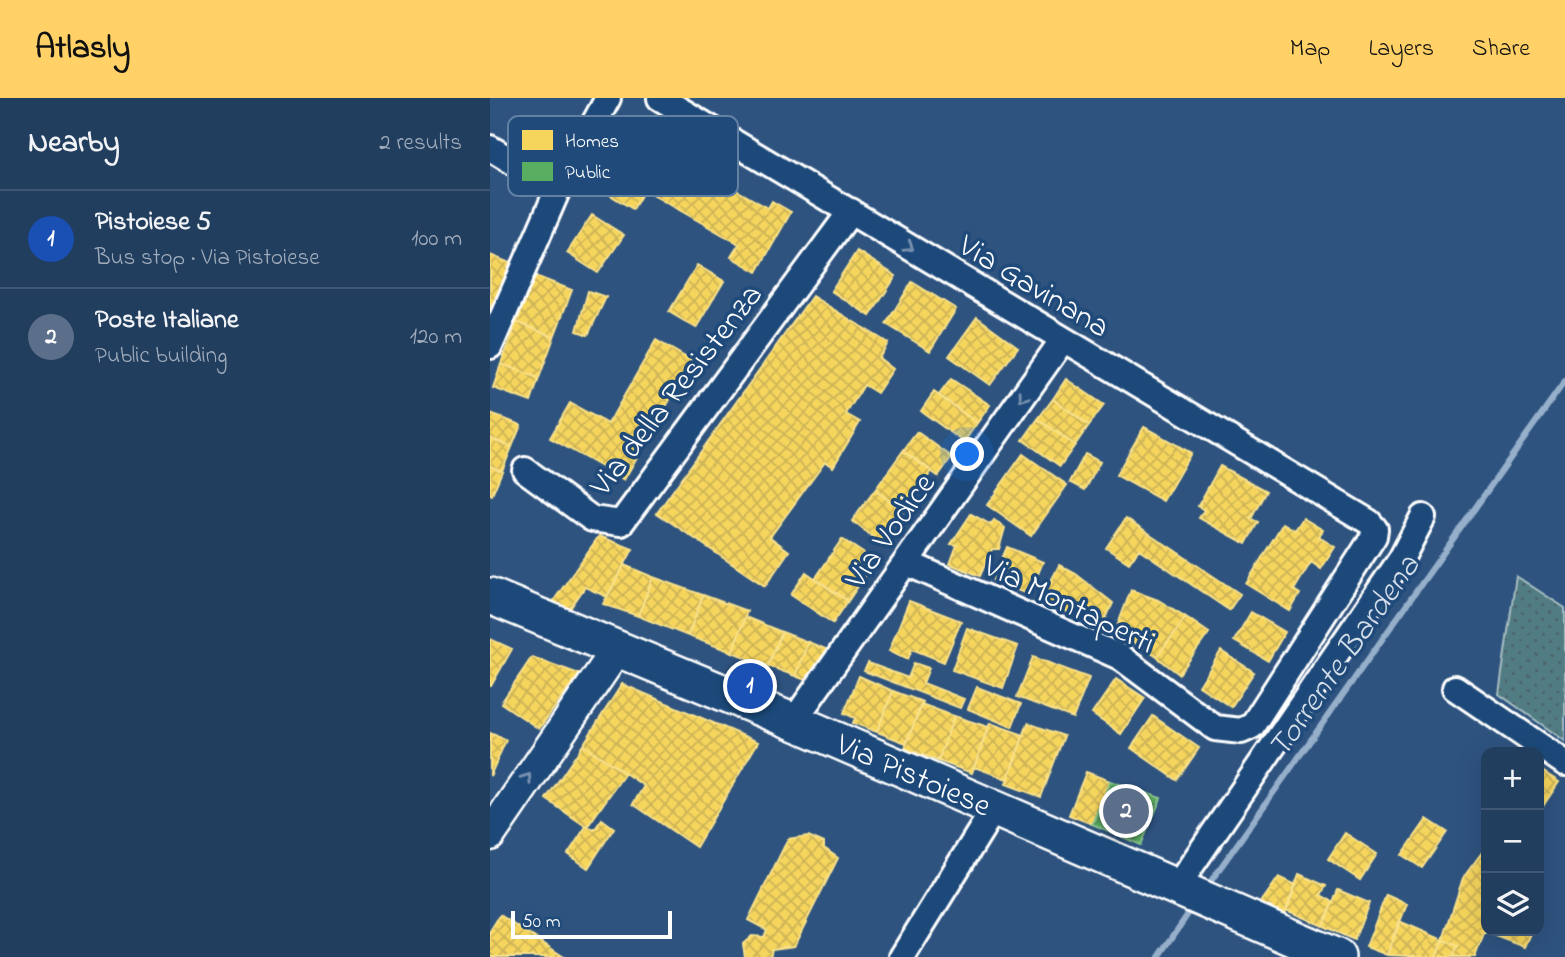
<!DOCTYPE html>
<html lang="en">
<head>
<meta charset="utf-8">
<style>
	body { margin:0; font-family:"Indie Flower",sans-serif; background:#2e4968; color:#f1f3f6 }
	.controls { position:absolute; right:21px; bottom:21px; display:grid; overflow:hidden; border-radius:14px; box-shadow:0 7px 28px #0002 }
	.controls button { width:63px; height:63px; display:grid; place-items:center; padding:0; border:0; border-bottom:2px solid #3f5774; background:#223e5f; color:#f1f3f6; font:35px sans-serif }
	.scale { position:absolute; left:21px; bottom:18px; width:161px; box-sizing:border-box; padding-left:7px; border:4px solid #fff; border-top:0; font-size:19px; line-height:24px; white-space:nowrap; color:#fff; -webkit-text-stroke:5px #1f4a7a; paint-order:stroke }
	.you { position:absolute; left:478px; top:357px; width:24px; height:24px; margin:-18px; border:5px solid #fff; border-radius:50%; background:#1a73e8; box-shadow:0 0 0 10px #1a73e833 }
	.badge { display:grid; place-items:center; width:46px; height:46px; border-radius:50%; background:#ffd166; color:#fff; font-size:23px; font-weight:700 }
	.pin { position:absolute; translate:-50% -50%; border:4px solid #fff; box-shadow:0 2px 7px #0006 }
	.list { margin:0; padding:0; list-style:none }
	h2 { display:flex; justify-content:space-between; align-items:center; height:91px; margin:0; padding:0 28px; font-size:30px }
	h2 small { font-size:23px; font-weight:400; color:#a2aebd }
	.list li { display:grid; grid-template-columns:46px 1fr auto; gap:21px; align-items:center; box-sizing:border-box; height:98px; padding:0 28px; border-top:2px solid #3f5774 }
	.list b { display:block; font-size:26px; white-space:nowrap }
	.list p { margin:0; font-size:23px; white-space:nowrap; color:#a2aebd }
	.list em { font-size:23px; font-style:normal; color:#a2aebd }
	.icon { flex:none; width:38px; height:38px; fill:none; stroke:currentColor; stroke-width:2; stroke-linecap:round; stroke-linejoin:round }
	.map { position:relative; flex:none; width:1075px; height:859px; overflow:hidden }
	header { display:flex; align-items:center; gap:42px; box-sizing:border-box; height:98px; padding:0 35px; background:#ffd166; color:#111 }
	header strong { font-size:33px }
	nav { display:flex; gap:38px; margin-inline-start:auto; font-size:24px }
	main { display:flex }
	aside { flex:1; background:#223e5f }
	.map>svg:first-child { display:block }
</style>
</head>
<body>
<header>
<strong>Atlasly</strong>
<nav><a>Map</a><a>Layers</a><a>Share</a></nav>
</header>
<main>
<aside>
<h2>Nearby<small>2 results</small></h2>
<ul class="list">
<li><span class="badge" style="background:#1a4fb4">1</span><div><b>Pistoiese 5</b><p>Bus stop · Via Pistoiese</p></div><em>100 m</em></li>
<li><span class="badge" style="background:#5c6f8a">2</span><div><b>Poste Italiane</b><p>Public building</p></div><em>120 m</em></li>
</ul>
</aside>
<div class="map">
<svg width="1075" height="859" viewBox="0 0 1075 859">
	<defs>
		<pattern id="park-dots" width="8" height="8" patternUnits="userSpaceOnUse" patternTransform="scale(1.75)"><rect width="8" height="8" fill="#517c84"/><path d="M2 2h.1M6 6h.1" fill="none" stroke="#4e6468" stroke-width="1.8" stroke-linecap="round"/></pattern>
		<pattern id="homes-cross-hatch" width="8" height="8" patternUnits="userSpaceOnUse" patternTransform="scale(1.75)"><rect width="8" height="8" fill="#f6d55c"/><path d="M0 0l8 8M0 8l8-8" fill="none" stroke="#ccb358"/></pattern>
		<pattern id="public-cross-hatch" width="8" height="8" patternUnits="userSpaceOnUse" patternTransform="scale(1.75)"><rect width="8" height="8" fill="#5aae61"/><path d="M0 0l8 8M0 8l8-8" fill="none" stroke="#56915b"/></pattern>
	</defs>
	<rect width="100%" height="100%" fill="#2e537f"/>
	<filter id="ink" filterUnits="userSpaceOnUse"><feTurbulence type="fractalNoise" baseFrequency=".0143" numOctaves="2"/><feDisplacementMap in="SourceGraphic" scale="14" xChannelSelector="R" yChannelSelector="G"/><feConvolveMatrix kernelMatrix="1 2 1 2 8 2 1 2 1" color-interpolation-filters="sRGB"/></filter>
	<g filter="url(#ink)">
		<path fill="url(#park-dots)" stroke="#a8bec2" stroke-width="2" d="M1026,478L1075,510V643L1009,596Z"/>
		<path fill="url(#homes-cross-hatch)" stroke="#f9e28d" stroke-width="2" d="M139,46L173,66L180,54L278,110L282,103L301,114L267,174L241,159L249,146L154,92L143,111L112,92Z
			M102,117L134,137L108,175L77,155Z
			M367,153L406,178L380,218L341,193Z
			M0,157L20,165L0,217Z
			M207,167L234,183L206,230L179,214Z
			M45,178L82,192L64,239L27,224Z
			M422,184L466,211L440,253L396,226Z
			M98,193L116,199L98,237L87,233Z
			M322,198L398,245L389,260L403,271L387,295L374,287L356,316L370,324L343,369L335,364L280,439L299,453L275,488L167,415Z
			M487,219L528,249L500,287L459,258Z
			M27,224L64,239L49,280L11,266Z
			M166,242L202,263L134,382L60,340L80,305L118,326Z
			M11,266L49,280L41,304L3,290Z
			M461,281L500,307L487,325L449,297Z
			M576,281L614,307L599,327L563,301Z
			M444,294L487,325L474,344L431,313Z
			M563,301L599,327L585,347L548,321Z
			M0,316L31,327L22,349L0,340Z
			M548,321L585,347L570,368L533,342Z
			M654,329L701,355L673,403L626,377Z
			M427,334L462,359L448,378L413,353Z
			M0,340L22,349L12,373L0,368Z
			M413,353L442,373L413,413L385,392Z
			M533,356L577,387L541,438L497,407Z
			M595,356L610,364L595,392L580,384Z
			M0,368L12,373L2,397L0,396Z
			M730,368L776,393L761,421L768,424L756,446L709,420L714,412L708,408Z
			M385,392L413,413L390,444L362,423Z
			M481,416L501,427L504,422L515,430L509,451H502L490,478L460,466L467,447L461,446Z
			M636,420L750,496L739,512L649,451L639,465L616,450Z
			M813,420L833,432L829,439L845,449L831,471L821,464L804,492L810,496L800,513L756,486L793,425L805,432Z
			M109,438L143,451L117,499L95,489L79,512L62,505Z
			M352,441L385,463L358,503L325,481Z
			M517,449L553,464L539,497L503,482Z
			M134,467L163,479L148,518L113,506Z
			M569,467L586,476L623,505L612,529L551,503Z
			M316,474L358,503L343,525L301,497Z
			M163,479L213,497L198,538L148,518Z
			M641,492L668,502L696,519L667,559L649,547L624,537Z
			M213,497L257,513L242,554L198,538Z
			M419,503L471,523L454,564L422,551L418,561L399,553Z
			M761,514L795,534L778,563L744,543Z
			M255,519L292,534L278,568L242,554Z
			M696,519L719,535L689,576L667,559Z
			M477,530L528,548L513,590L462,572Z
			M292,534L318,544L305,578L278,568Z
			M0,541L22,551L1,588H0Z
			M318,544L338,552L318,583L305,578Z
			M731,553L764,574L741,609L709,588Z
			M42,559L89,576L49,631L11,605Z
			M543,559L599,580L583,620L527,599Z
			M378,565L418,580L424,565L439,570L433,585L474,601L470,610L374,573Z
			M369,578L403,593L387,634L363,625L365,620L354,615Z
			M626,581L655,600L631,636L602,616Z
			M132,586L268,644L206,749L143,706L154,688L93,647Z
			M487,589L531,606L522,629L478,611Z
			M403,593L433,604L416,645L387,634Z
			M431,606L464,618L448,663L415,650Z
			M464,618L498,629L482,675L448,663Z
			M663,618L709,650L687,682L641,650Z
			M500,625L534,637L517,681L484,669Z
			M538,625L574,638L551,699L516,686Z
			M0,635L16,642L0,678Z
			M93,647L135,675L97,729L56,701Z
			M1049,671L1069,684L1049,714Z
			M596,674L620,683L602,726L579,717Z
			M112,721L124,730L98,770L78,756L97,727L104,732Z
			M937,721L957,734L932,770L912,757Z
			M855,735L887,756L870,782L838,761Z
			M318,738L334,745V750L348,760L304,848L282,851L280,859H255L253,846L262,838L274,839L277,832L258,822L298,741Z
			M996,749V795L993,799L996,801V831L985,859H963L968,848L953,842L973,780Z
			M809,776L836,788L831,797L843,804L833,828L796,812Z
			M789,779L806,787L791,826L765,813Z
			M848,792L879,805L864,842L833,828Z
			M896,797L917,806L897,857L876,849Z
			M10,817L74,859H0V833Z
			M909,823L953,842L946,859L897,857Z
			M996,831V833H1042L1035,849L995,834Z
			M953,842L968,848L963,859H946Z"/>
		<path fill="url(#public-cross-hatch)" stroke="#8cc690" stroke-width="2" d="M620,683L671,700L651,747L602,726Z"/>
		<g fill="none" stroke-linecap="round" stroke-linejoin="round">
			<path stroke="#96afca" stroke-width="6" d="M716,790L1075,283
				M669,859L704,807"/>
			<g stroke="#fff" stroke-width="30">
				<path id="minor" d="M170,0L879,424L885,431L884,438L762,628L751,633L725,630L630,559L417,465
					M0,50L68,91
					M0,248L68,91L118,0
					M35,372L102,421L131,425L361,113
					M965,590L1075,665
					M303,624L572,243
					M686,790L911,461L933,419
					M412,859L504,711"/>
			</g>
			<g stroke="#fff" stroke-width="35">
				<path id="tertiary" d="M0,737L128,550"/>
			</g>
			<g stroke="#fff" stroke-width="40">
				<g id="secondary">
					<path id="s1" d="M0,498L321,631L847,859"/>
				</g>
			</g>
			<use href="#minor" stroke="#1f4a7a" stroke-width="24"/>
			<use href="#tertiary" stroke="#1f4a7a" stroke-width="30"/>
			<use href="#secondary" stroke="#1f4a7a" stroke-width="35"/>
		</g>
		<defs><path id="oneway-chevron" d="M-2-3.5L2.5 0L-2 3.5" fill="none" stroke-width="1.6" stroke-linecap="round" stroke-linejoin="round" transform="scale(1.75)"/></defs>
		<g stroke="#7992af">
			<use href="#oneway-chevron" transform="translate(419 149) rotate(32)"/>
			<use href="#oneway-chevron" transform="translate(533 299) rotate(125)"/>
			<use href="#oneway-chevron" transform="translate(37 680) rotate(-55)"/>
		</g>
	</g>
	<g text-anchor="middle" stroke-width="7" stroke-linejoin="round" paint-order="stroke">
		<g font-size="32" fill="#fff" stroke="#1f4a7a">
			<text transform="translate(545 187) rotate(31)" y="11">Via Gavinana</text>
			<text transform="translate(185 291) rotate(-52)" y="11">Via della Resistenza</text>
			<text transform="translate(399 432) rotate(-55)" y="11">Via Vodice</text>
			<text transform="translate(580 505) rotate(26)" y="11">Via Montaperti</text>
			<text dy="11" stroke="none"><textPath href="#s1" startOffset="460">Via Pistoiese</textPath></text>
		</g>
		<g font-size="33" font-style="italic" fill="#d3dee9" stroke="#1f4a7a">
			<text transform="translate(852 557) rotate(-55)" y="12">Torrente Bardena</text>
		</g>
	</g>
	<rect x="18" y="18" width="230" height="80" rx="10" fill="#1f4a7a" stroke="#6280a2" stroke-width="2"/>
	<rect x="32" y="32" width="31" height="20" fill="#f6d55c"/>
	<rect x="32" y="64" width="31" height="19" fill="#5aae61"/>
	<g font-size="19" fill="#fff">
		<text x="75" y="49">Homes</text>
		<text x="75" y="80">Public</text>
	</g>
</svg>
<div class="controls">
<button>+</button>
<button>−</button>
<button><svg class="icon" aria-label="layers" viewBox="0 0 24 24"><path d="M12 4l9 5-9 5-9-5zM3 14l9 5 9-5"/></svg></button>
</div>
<div class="scale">50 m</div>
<div class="you"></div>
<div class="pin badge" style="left:260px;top:588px;background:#1a4fb4">1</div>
<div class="pin badge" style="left:636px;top:713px;background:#5c6f8a">2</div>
</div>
</main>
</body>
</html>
